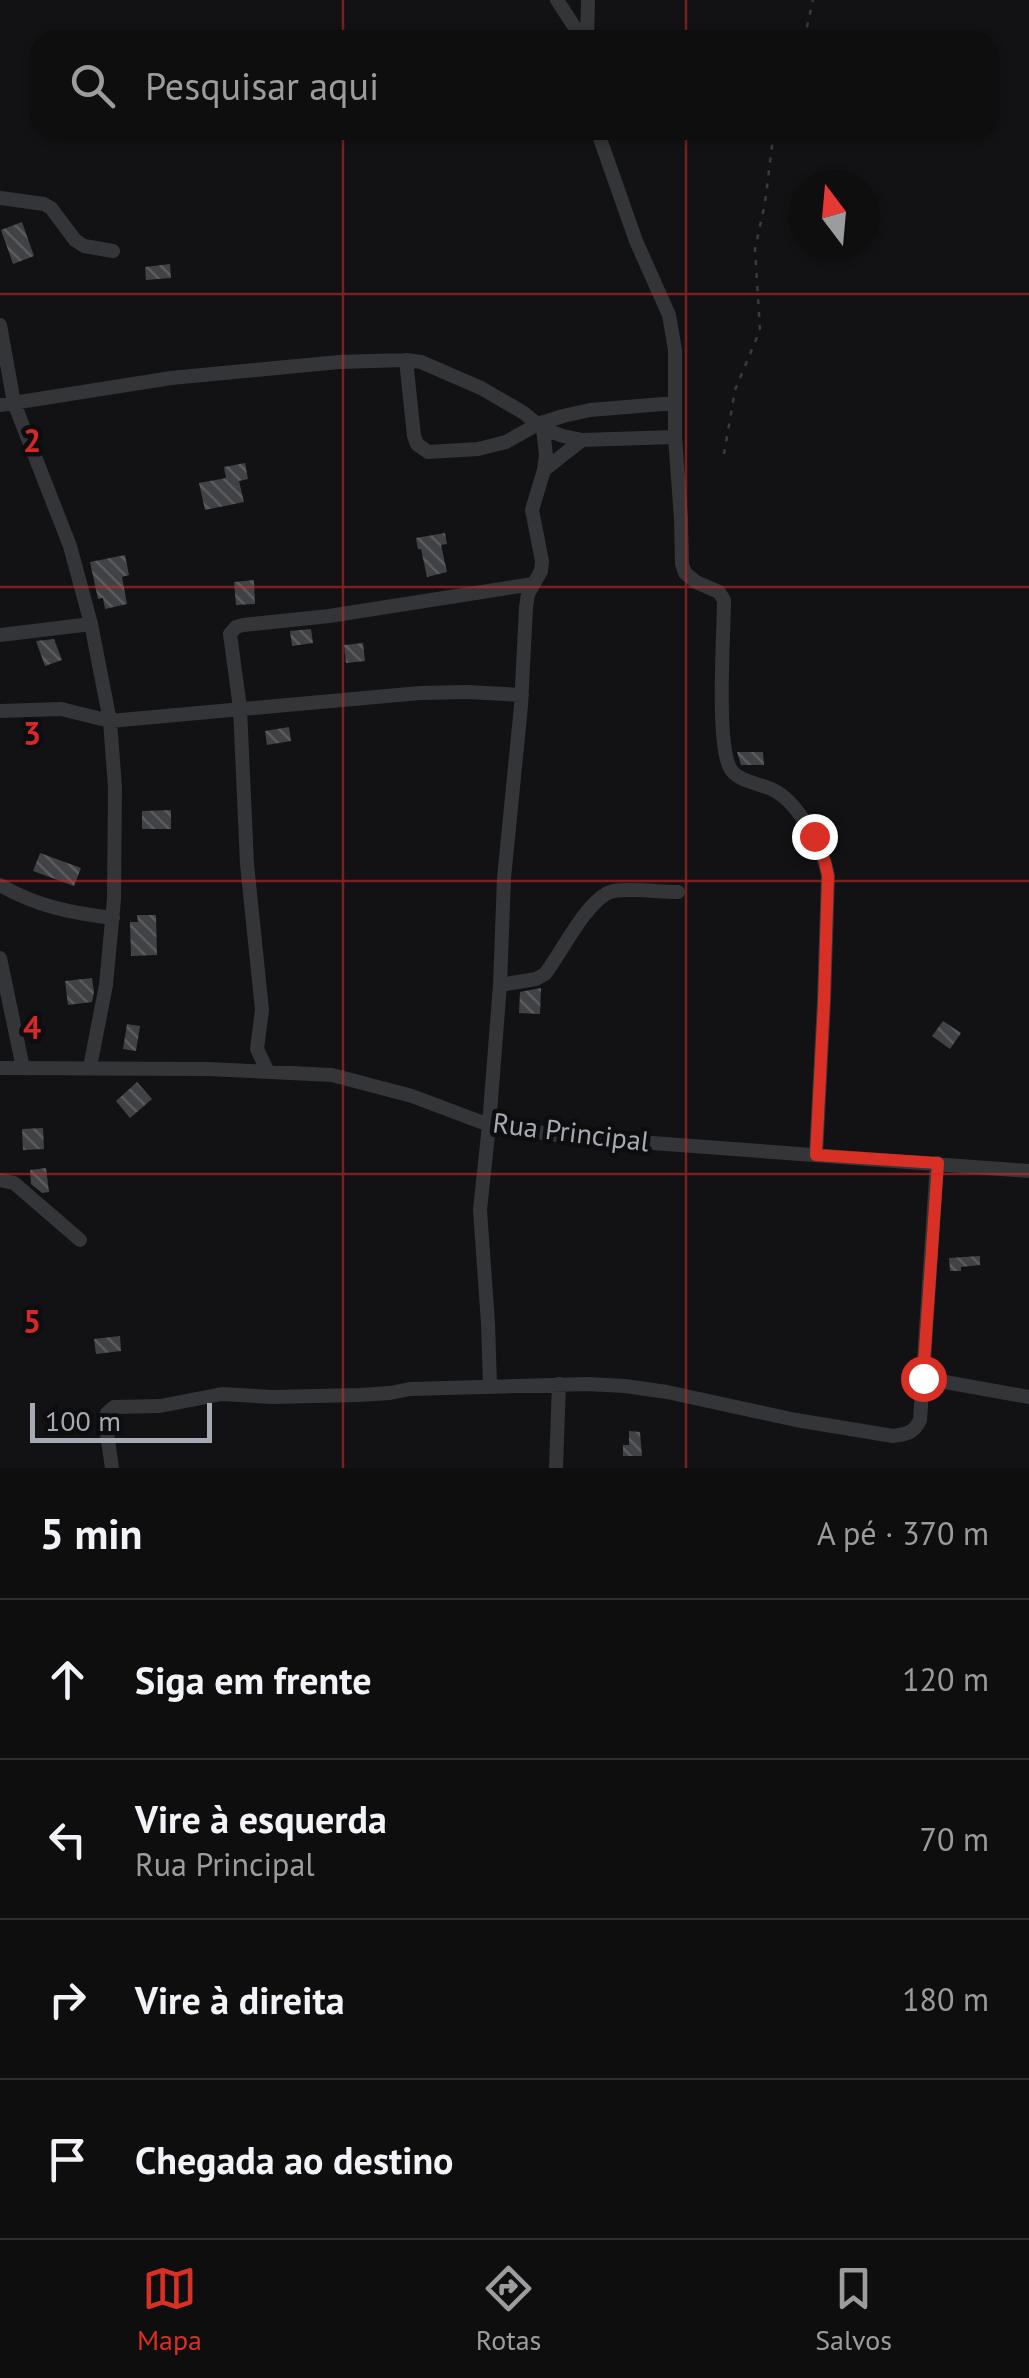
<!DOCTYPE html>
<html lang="pt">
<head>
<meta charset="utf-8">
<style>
	body { margin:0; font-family:"PT Sans",sans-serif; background:#1c1c1d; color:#f1f3f6 }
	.compass { position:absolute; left:789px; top:170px; width:90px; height:90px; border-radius:50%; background:#0e0e0f; box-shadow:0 2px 8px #0004; rotate:344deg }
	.scale { position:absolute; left:30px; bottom:25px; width:182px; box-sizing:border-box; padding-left:10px; border:5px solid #a6aab2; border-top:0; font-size:28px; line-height:35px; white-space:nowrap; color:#a6aab2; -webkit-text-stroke:8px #0d0d0f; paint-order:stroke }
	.stop { position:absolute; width:30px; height:30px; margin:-22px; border:8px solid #d93025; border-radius:50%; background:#fff }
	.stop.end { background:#d93025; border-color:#fff; box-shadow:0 2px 10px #0008 }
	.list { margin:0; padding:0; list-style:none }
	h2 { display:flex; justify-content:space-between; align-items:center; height:130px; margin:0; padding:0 40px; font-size:42px }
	h2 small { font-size:32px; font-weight:400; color:#9b9c9e }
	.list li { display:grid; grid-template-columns:65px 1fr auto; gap:30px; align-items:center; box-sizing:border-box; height:160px; padding:0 40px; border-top:2px solid #2e2e2f }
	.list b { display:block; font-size:38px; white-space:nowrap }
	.list p { margin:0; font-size:32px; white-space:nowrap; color:#9b9c9e }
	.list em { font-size:32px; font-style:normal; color:#9b9c9e }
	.icon { flex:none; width:55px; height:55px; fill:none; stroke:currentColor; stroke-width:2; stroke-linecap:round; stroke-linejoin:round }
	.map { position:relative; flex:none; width:1029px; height:1468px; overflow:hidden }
	.search { position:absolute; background:#0e0e0f; box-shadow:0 2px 8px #0004; left:30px; right:30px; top:30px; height:110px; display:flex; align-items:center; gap:25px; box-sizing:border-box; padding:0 35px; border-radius:30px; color:#9b9c9e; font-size:38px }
	.sheet { height:770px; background:#0e0e0f }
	nav { display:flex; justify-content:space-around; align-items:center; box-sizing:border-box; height:140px; border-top:2px solid #2e2e2f; background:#0e0e0f; font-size:28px; color:#9b9c9e }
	nav a { display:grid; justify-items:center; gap:5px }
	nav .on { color:#d93025 }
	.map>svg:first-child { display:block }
</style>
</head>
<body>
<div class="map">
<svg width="1029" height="1468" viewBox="0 0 1029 1468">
	<defs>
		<pattern id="building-back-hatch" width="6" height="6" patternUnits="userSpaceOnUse" patternTransform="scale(2.5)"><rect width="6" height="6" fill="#414246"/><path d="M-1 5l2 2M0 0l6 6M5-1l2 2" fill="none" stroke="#595b5e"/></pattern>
	</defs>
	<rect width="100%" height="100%" fill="#121214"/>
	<path fill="url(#building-back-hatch)" d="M22,222L34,256L13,264L1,230Z
		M170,264L171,278L146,280L145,267Z
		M245,463L248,479L239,481L244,502L205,510L199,483L226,478L224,467Z
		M445,533L447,544L441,545L447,572L427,577L421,549H418L416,538Z
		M125,555L129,575L122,577L127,604L105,609L103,598L98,599L90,562Z
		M254,580L255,604L236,605L234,582Z
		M311,629L313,643L292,646L290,631Z
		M54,639L62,660L45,666L36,641Z
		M363,643L365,661L346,663L344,645Z
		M289,727L291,741L267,745L265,731Z
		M737,752H763L764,765H741Z
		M171,810V829H142V811Z
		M40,853L81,868L74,886L33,871Z
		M137,915H156L157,955L131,956L130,922H138Z
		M92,978L94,992L92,1002L68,1005L65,981Z
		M541,988L540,1014L519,1013L520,992Z
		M943,1021L961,1033L950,1049L932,1036Z
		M127,1024L140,1026L136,1051L123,1049Z
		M137,1082L152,1099L130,1118L116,1101Z
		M43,1128L44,1149L23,1150L22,1129Z
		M46,1168L49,1192L42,1193L31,1184L30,1170Z
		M980,1256V1265L961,1267V1271H950L949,1258Z
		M120,1336L121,1351L96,1354L94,1339Z
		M629,1431L640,1432L642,1456H623V1445H629Z"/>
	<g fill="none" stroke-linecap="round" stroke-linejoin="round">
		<path stroke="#3a3b3f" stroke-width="2.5" stroke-dasharray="5 8" stroke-linecap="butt" d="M804,40L813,0
			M724,454L735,390L760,330L755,249L765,203L774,130"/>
		<path stroke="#343538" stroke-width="14" d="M557,0L583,40
			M587,40L588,0
			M597,130L636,241L669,315L675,350V437L681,519L682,564L685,573L696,582L719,592L724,600C724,634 716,742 730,768C738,783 763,783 777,792C800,806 823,849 828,875L824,1001L816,1155
			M0,198L44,204L51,208L75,240L84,246L113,251
			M0,325L14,403L70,546L91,624L110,721L115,787L114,899L106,985L90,1067
			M406,360L414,436L417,444L428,452L478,449L506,442L538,424L563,416L590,410L675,403
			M0,405L171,378L339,362L406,360L421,362L481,388L524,413L543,429L563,436L582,440L675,437
			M544,470L582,440
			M0,635L91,624
			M0,711L61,709L110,721L420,693L467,692L522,695
			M0,885C36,906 71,913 113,918
			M0,958L23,1068
			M500,985L536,979L545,974C561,954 589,895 614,891C634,888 657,892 678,892
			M0,1068L207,1069L332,1075L412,1096L489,1125L571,1137L1029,1171
			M268,1072L257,1049L262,1010L247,864L240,708L230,634L236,627L243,625L329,616L533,584
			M0,1180L14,1183L80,1240
			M923,1378L1029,1397
			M490,1385L488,1323L480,1210L489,1125L500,985L504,878L521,706L526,607L528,594L541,571L542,561L532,510L544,470L546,455L543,429
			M112,1468L105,1420L107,1413L114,1407L160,1406L222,1394L272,1397L359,1395L390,1393L410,1389L587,1384L625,1386L667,1392L796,1420L893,1436C907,1434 914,1433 920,1420L937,1163
			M556,1468L559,1384"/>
	</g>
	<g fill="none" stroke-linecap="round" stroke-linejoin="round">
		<path stroke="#d93025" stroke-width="12" d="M814,836L825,862L828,876L824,1001L816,1155L938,1163L923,1378"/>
	</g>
	<path fill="none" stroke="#d62828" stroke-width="2.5" stroke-opacity="0.55" d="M343,0V40M686,0V40M343,130V1468M686,130V1468M0,294H1029M0,587H1029M0,881H1029M0,1174H1029"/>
	<g text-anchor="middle" stroke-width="9" stroke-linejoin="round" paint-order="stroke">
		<g font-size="28" fill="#a6aab2" stroke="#0d0d0f">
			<text transform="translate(571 1132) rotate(7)" y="10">Rua Principal</text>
		</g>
	</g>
	<g font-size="32" text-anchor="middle" font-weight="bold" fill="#d62828" stroke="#0d0d0f" stroke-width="9" stroke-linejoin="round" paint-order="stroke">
		<text x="32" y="452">2</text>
		<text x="32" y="745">3</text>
		<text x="32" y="1039">4</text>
		<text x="32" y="1333">5</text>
	</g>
</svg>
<svg class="compass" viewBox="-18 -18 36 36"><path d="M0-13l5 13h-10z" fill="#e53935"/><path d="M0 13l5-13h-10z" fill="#9b9c9e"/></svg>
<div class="scale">100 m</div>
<div class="stop" style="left:923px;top:1378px"></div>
<div class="stop end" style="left:814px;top:836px"></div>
<div class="search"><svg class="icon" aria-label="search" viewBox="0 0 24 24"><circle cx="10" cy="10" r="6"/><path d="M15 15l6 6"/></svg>Pesquisar aqui</div>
</div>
<section class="sheet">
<h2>5 min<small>A pé · 370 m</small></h2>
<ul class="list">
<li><svg class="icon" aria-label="ahead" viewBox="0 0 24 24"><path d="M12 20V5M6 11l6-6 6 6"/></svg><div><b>Siga em frente</b></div><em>120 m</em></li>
<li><svg class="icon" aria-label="left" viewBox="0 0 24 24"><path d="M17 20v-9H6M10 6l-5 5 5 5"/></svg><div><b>Vire à esquerda</b><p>Rua Principal</p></div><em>70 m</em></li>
<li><svg class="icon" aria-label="right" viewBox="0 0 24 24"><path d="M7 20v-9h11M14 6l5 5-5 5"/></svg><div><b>Vire à direita</b></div><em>180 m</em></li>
<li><svg class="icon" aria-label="arrive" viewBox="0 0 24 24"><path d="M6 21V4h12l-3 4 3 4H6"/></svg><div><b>Chegada ao destino</b></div></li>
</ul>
</section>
<nav>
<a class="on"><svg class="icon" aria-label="map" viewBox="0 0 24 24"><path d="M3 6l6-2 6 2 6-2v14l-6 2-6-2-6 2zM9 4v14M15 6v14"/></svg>Mapa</a>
<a><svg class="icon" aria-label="directions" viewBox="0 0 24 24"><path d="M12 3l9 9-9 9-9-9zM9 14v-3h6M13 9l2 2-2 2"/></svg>Rotas</a>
<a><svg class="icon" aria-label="saved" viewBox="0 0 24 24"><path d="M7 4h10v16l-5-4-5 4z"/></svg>Salvos</a>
</nav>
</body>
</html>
